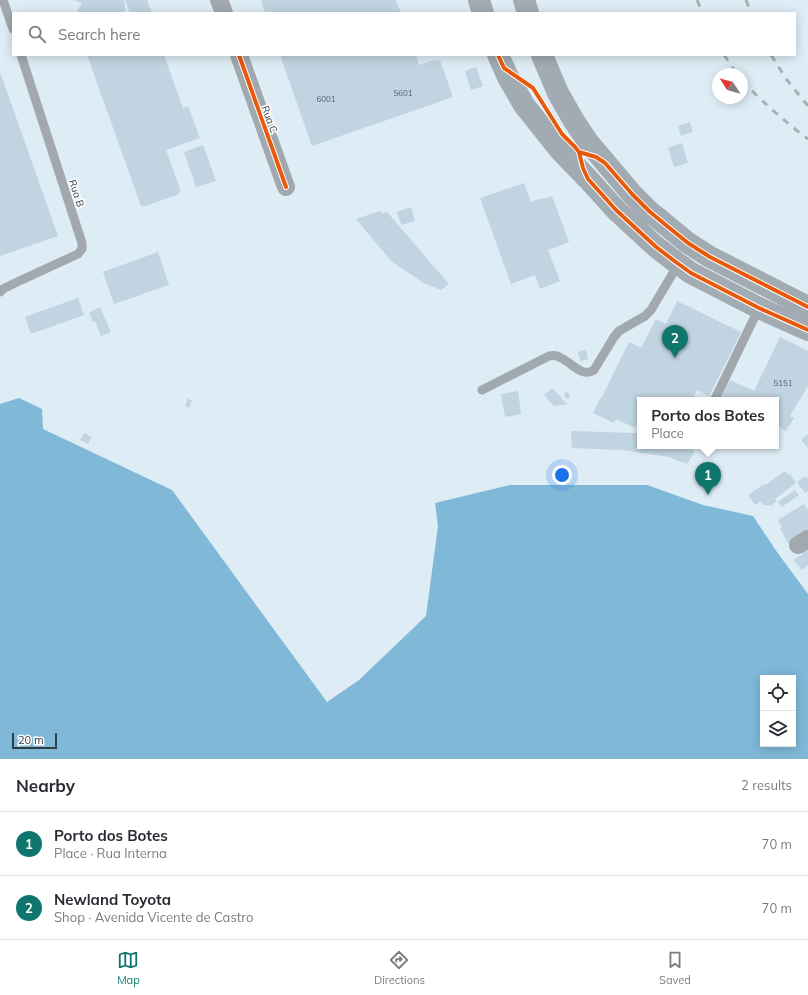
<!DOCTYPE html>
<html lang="en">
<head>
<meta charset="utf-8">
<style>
	body { margin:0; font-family:Mulish,sans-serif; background:#f7f7f7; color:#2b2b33 }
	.controls { position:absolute; right:12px; bottom:12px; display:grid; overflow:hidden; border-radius:0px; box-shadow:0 2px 10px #0003 }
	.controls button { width:36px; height:36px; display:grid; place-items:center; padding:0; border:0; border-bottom:1px solid #e1e1e2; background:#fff; color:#2b2b33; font:20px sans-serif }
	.compass { position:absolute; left:712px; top:68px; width:36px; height:36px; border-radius:50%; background:#fff; box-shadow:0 2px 10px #0003; rotate:306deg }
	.scale { position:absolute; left:12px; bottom:10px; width:45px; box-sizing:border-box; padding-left:4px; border:2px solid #303d46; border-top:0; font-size:11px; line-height:14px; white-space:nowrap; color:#303d46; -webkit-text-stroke:3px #fff; paint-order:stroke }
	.you { position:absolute; left:562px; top:475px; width:14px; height:14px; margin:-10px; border:3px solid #fff; border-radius:50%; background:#1a73e8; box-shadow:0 0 0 6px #1a73e833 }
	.badge { display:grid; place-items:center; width:26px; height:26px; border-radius:50%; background:#0f766e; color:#fff; font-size:13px; font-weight:700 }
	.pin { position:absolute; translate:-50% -33px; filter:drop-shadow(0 1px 2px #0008) }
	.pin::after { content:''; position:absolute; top:21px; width:14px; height:12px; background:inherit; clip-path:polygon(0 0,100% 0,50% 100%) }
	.popup { position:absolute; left:637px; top:397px; width:142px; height:52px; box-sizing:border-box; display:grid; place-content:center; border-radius:0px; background:#fff; filter:drop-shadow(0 1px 3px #0005); font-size:13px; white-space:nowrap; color:#7c7c81 }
	.popup b { font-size:15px; color:#2b2b33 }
	.popup::after { content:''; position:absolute; left:50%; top:100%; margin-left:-8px; border:8px solid transparent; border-top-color:#fff }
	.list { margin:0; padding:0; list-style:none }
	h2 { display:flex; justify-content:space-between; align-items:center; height:52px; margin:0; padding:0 16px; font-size:17px }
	h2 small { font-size:13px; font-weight:400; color:#7c7c81 }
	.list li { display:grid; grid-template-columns:26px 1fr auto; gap:12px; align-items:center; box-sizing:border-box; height:64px; padding:0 16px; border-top:1px solid #e1e1e2 }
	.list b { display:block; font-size:15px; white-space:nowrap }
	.list p { margin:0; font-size:13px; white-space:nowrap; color:#7c7c81 }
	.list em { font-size:13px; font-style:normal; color:#7c7c81 }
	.icon { flex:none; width:22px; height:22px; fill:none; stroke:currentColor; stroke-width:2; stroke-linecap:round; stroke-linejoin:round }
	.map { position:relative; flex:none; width:808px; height:759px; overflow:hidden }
	.search { position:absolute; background:#fff; box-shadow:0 2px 10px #0003; left:12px; right:12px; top:12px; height:44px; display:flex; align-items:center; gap:10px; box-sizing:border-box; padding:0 14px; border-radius:0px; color:#7c7c81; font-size:15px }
	.sheet { height:180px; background:#fff }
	nav { display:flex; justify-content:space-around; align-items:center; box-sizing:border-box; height:56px; border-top:1px solid #e1e1e2; background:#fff; font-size:11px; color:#7c7c81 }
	nav a { display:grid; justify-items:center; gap:2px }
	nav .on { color:#0f766e }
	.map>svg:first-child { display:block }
</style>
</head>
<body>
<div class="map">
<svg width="808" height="759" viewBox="0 0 808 759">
	<rect width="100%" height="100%" fill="#deecf5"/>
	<path fill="#80b8d8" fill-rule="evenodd" d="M19,398L42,409L43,429L172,490L327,702L359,680L426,616L438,526L435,503L510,485H647L703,505L753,516L777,552L808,594V759H0V404ZM763,678H793V744H763Z"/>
	<path fill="#c0d4e1" d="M74,0H124L125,5V10L122,13H77L78,9L81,5V3Z
		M125,0H147L152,13H130Z
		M261,0H396L401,13H265Z
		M87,55H164L183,108L188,106L200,138L166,150L181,192L178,193L179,194L143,207V205L141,206Z
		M280,55H416L419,65L434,60V61L440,60L453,97L312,146Z
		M476,67L483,86L471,90L465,71Z
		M0,72L58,236L0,256Z
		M690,122L693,132L681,136L678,126Z
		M682,143L688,163L674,167L668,148Z
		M203,145L216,181L196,187L184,152Z
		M524,183L531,202L542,198V199L552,196L569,242L548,250L560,281L540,289L535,275L511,284L480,198Z
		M411,207L415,221L401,225L397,212Z
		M380,211L383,214L386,211L449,284L441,290L424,283L410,274L391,261L356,219Z
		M158,252L169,285L114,304L103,272Z
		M78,298L84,315L31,334L25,317Z
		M677,301L741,332L709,396L697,390L692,400H640V418L635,428L616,419L614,423L593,413L601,397H602L629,342L641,348L656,319L666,324Z
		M100,307L111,332L101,336L95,321L93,322L89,313Z
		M780,337L808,351V386L790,416L794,418L786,431L776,425V400H724L720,398L730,380L754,391Z
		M584,350H586L588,359L580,361L578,352Z
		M552,388L567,404L554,406L544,395Z
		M518,391L521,414L505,417L501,394Z
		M568,392L570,397L566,399L564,394Z
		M188,398L192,401L189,408L185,406Z
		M571,431L634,433L640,434V446H684L695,451L687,464L669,457L622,450L572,448Z
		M84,433L92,437L88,444L80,440Z
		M808,434V448L801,440Z
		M785,471L788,475L790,474L796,483L775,499L777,501L771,506L770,505H763L760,501L755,505L748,495L764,484L765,485Z
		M806,476L808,479V491L805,493L797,482Z
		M795,490L799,495L782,507L778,502Z
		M804,504L808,510V531L788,543L780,528L782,527L778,520Z
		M805,549L807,551L808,550V565L802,570L793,560L803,554L802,552Z"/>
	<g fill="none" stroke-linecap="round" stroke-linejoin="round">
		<path stroke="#a2a9ae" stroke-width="9" d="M3,0L13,29
			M0,292L3,289L15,283L78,254L82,249V243L21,55
			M482,390L549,356C553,355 557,355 561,358C572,363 582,378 594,370L614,337L619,331L645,316L651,310L679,263
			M715,399L759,308"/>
		<path stroke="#a2a9ae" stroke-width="18" d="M219,0L224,13
			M239,55L286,187
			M798,545L808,539"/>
		<path stroke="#a2abb2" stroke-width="22" d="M479,0L483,13
			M524,0L528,13
			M498,55L508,77L524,105L559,149L588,179L616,210L655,246L673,260L691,273L759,308L808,330
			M542,55L558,93L574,121L588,142L632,194L649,211L688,243L710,257L808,307"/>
		<path stroke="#a7b0b5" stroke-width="3" stroke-dasharray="7 7" stroke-linecap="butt" d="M697,0L703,13
			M746,0L751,13
			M724,55L737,74
			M771,55L787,80L808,106
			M742,81C763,102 784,121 808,139"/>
		<g stroke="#fff" stroke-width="6">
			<path id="cycleway" d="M239,55L286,187
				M498,55L504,68L533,88L562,134L575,147L579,152L596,157L605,163L632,194L649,211L667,226L688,243L710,257L808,307
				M579,152L583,168L588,179L616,210L655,246L673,260L691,273L724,290L759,308L808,330"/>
		</g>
		<use href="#cycleway" stroke="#e8590c" stroke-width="4"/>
	</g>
	<g text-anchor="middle" stroke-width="3.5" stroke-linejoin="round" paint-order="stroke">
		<g font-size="8" fill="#54636d">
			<text x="403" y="96">5601</text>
			<text x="326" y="102">6001</text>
			<text x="783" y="386">5151</text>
		</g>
		<g font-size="10" fill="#303d46" stroke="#fff">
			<text transform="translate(270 119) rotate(70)" y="4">Rua C</text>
			<text transform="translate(77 193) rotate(72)" y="4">Rua B</text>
		</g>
	</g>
</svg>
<div class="controls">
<button><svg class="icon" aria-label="locate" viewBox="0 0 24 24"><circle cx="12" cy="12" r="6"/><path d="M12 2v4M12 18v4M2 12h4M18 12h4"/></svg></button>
<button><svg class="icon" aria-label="layers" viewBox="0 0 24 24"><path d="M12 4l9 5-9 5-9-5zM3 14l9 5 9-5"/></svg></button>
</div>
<svg class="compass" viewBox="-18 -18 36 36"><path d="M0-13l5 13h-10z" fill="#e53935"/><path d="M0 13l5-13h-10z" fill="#7c7c81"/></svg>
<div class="scale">20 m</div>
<div class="you"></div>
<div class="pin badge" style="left:708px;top:495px">1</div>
<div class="popup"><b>Porto dos Botes</b>Place</div>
<div class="pin badge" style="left:675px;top:358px">2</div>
<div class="search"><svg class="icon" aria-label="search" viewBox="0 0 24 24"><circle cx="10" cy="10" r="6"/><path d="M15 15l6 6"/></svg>Search here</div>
</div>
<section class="sheet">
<h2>Nearby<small>2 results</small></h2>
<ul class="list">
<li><span class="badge">1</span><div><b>Porto dos Botes</b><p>Place · Rua Interna</p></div><em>70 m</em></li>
<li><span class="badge">2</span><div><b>Newland Toyota</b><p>Shop · Avenida Vicente de Castro</p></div><em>70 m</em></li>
</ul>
</section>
<nav>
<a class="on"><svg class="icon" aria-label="map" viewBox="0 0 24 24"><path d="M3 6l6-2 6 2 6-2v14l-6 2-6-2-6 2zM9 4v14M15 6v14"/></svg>Map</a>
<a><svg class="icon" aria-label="directions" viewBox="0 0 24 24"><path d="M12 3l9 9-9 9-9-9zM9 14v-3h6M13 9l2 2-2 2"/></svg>Directions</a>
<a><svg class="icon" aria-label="saved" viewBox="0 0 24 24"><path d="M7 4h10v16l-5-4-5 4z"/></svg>Saved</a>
</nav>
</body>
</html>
